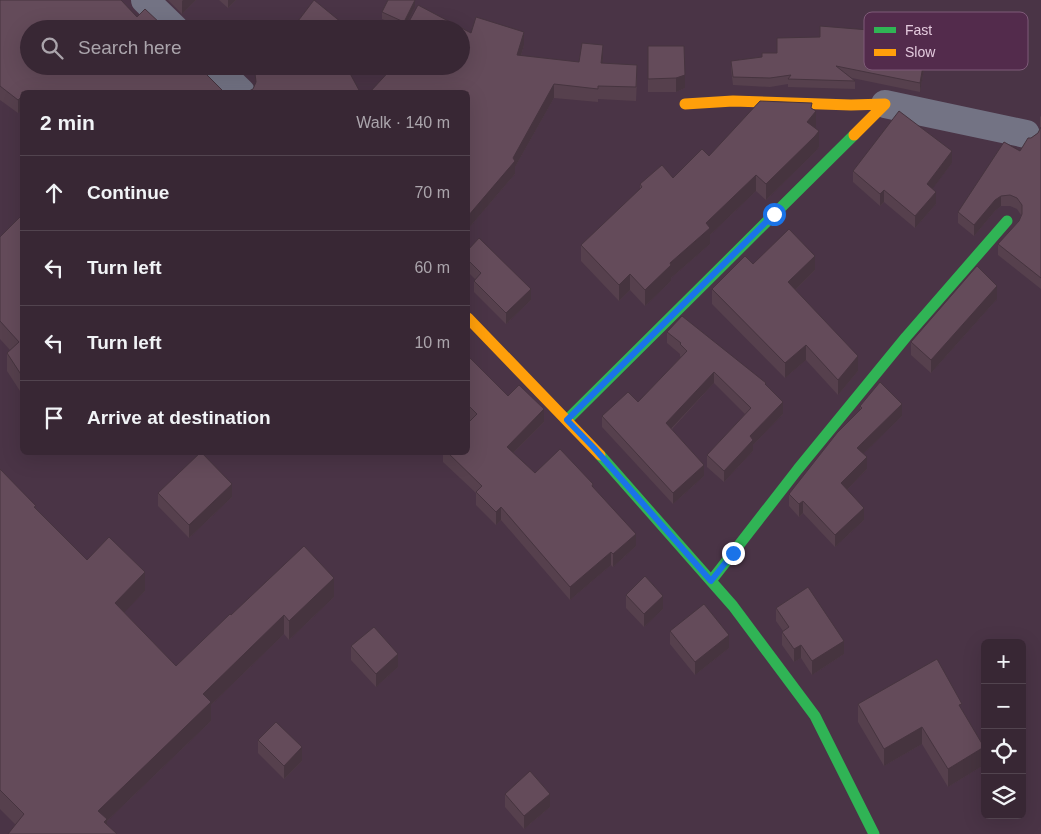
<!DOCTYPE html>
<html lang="en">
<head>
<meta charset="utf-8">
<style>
	body { margin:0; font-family:Arial,sans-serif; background:#3f2f3c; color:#f1f3f6 }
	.controls { position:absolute; right:15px; bottom:15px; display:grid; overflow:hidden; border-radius:8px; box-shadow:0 5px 20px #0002 }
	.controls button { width:45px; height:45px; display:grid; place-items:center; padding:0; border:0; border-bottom:1px solid #52444f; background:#382734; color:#f1f3f6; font:25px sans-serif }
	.stop { position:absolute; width:15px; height:15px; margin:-11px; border:4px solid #1a73e8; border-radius:50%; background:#fff }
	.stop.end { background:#1a73e8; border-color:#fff; box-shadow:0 1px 5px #0008 }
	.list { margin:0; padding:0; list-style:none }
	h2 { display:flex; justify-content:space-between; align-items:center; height:65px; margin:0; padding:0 20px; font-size:21px }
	h2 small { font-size:16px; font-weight:400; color:#aba5ac }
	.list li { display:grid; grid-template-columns:32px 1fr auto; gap:15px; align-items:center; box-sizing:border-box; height:75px; padding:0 20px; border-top:1px solid #52444f }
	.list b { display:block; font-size:19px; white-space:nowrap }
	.list em { font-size:16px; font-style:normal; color:#aba5ac }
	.icon { flex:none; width:28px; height:28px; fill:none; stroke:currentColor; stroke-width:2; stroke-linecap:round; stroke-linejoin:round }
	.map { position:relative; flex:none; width:1041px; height:834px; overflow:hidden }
	.search { position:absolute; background:#382734; box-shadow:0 5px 20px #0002; left:20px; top:20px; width:450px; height:55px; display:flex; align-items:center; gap:12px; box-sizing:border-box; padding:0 18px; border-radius:28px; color:#aba5ac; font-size:19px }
	.panel { position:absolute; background:#382734; box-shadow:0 5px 20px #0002; left:20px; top:90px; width:450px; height:365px; border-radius:8px }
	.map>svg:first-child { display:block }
</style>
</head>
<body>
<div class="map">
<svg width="1041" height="834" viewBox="0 0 1041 834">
	<rect width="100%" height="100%" fill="#4a3446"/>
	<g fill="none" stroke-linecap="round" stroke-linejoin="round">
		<path stroke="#737384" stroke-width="28" d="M145,0L175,29
			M214,66L241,92
			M885,104L1026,134"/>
		<path stroke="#30b455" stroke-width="11" d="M567,420L854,135
			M600,455L733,606L815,716L874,834
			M711,581L798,469L906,337L1007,221"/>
		<path stroke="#ff9f0a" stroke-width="11" d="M685,104L733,101L851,105L885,104L854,135
			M468,318L600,455"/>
	</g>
	<path fill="#56404d" d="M0,0L137,17L161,24V29L22,92V110L18,113L0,100Z
		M168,0H196L182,14Z
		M219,0H236L228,8Z
		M415,7L404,29L382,19V12Z
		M471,33L524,45L521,56L579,62L603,58L602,63L637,79L636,101L598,99V102L554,98L515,167V174L468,229V92Z
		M648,46L685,88L676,92H648Z
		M868,49L924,69L920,92L852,78L855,81V89L788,87V84L770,87L733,85L731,69V61L762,57Z
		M812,108L816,127L815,128L819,147L815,152L766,200L756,191L710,235V244L671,278V281L645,306L630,290L619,301L581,261V245L640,190V184L673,178L709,156Z
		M1041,116V289L998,255V244L1019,221L1021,215L1017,209L1010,206H1001L995,211L974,236L958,223V212L1020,151L1031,138L1038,133L1040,128V117Z
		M952,163L932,189L936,204L915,228L884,202L880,206L853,182V171Z
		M22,215V394L7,371V353L10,350L0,339V237Z
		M468,250L531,300L506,324L474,292V281L475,279L468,272Z
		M753,264L815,270L795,290L858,371L838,395L806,360L785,378L712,304V289Z
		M997,299L931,373L911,355V342Z
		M667,332L766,386L783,414L753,445V451L724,482L707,467V455L745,414L714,383L672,429L704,476L673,504L602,427V416L638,402L681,357L680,356V354L667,343Z
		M468,356L508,396L544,422L513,453L535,473L593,488L636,546L613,567L611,565L570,600L501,520L496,525L476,505V493L443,462V452H468L470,420L468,417Z
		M860,406L902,416L863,454L867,469L847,490L864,520L835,547L803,513L799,517L789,506V494L860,410Z
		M0,469L36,509L87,560L145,591L124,612L176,666L231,615L334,597L289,640L284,634L211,705V721L107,821L15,824L0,809Z
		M158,493L232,497L189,538L158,506Z
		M626,595L663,609L644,627L626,608Z
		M776,608L844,654L812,675L801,658L794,662L782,645V632L783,631L776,621Z
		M670,631L729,648L695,675L670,644Z
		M351,646L398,667L376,687L351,660Z
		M858,704L962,710L984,765L948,787L922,744L884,766L858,722Z
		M258,740L302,761L284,779L258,753Z
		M505,794L550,807L524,829L505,807Z"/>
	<path fill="#46343f" d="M183,0H196L182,14V1Z
		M228,0H236L228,8Z
		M415,0V7L404,29V22Z
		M524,32V45L517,69V55Z
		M603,45V58L601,77V63Z
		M924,60V69L920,92V83Z
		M685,75V88L676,92V78Z
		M554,84V98L515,167V174L468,229V216L513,158Z
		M22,96V110L18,113V100Z
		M816,111V127L807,138V122Z
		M819,131V147L815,152L766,200V184Z
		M952,151V163L927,196V184Z
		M756,175V191L710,235V244L671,278V281L645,306V290L706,223Z
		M884,190V202L880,206V194Z
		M936,192V204L915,228V216Z
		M1001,196V206L995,211L974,236V225L995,200Z
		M815,256V270L788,297V282Z
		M630,274V290L619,301V285Z
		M997,286V299L931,373V360Z
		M531,289V300L506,324V313Z
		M806,345V360L785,378V363Z
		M858,356V371L838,395V380Z
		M714,372V383L666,434V423Z
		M783,402V414L753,445V451L724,482V471L750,436Z
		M902,404V416L857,460V448Z
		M544,409V422L507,459V447Z
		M867,457V469L841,496V483Z
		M704,465V476L673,504V493Z
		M232,484V497L189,538V525Z
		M803,501V513L799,517V504Z
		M501,507V520L496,525V512Z
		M864,508V520L835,547V535Z
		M636,534V546L613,567V554Z
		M611,552V565L570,600V587Z
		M145,572V591L115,622V603Z
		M334,578V597L289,640V621Z
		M663,596V609L644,627V614Z
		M284,615V634L211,705V721L107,821V834L98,811L203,694Z
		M729,635V648L695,675V662Z
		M844,641V654L812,675V661Z
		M801,645V658L794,662V649Z
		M398,654V667L376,687V674Z
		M922,727V744L884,766V749Z
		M302,747V761L284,779V766Z
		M984,747V765L948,787V769Z
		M550,794V807L524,829V816Z"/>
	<path fill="#644b5a" stroke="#46343f" d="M0,0H121L137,17L145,9L161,24L158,26L161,29H29V66H198L224,92H22V96L18,100L0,86Z
		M314,0L347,27L345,29H292Z
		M388,0H415L404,22L382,12Z
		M418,5L471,33L476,17L524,32L517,55L579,62L582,43L603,45L601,63L637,65L636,87L598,86V89L554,84L513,158L515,161L468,216V92H370L394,66H461V29H405Z
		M820,26L869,30L868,49L924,60L920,83L836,66L855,81L788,79L791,75L770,78L733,77L731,61L762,57V53H777V38L820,37Z
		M648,46H684L685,75L676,78L648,79Z
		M261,66H346L360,92H247L253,89L256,82L255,73Z
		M760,101L812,103L811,108L816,111L807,122L819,131L815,136L766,184L756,175L706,223L710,228L670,263L671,265L645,290L630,274L619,285L581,245L642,187L640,184L662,165L673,178L702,149L709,156Z
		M899,111L952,151L927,184L936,192L915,216L884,190L880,194L853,171Z
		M1041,127V278L998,244L1019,221L1022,214V205L1017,198L1010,195L1001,196L995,200L974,225L958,212L1004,142L1020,151L1028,138H1031L1038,133Z
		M22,215V376L7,353L19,342L0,321V237Z
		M789,229L815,256L788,282L858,356L838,380L806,345L785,363L712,289L745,256L753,264Z
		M479,238L531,289L506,313L474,281L481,273L468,260V250Z
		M977,266L997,286L931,360L911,342Z
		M682,316L766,383L765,384L783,402L750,436L753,440L724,471L707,455L751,408L714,372L666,423L704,465L673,493L602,416L628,392L638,402L687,351L680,344L681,343L667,332Z
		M468,356L508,396L519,385L544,409L507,447L535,473L560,449L593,484L592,486L636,534L613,554L611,552L570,587L501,507L496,512L476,492L482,486L447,452H468V423L477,414L468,405Z
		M880,382L902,404L857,448L867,457L841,483L864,508L835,535L803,501L799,504L789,494L837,433L862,408L860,406Z
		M201,452L232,484L189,525L158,493Z
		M0,469L36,506L34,507L87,560L109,537L145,572L115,603L176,666L230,614L231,615L304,546L334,578L289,621L284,615L203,694L211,702L98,811L107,819L104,822L117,834H8L24,814L0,790Z
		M645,576L663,596L644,614L626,595Z
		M808,587L844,641L812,661L801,645L794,649L787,639L782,632L789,627L776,608Z
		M704,604L729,635L695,662L670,631Z
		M374,627L398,654L376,674L351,646Z
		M937,659L962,704L959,705L984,747L948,769L922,727L884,749L858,704Z
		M276,722L302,747L284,766L258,740Z
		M530,771L550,794L524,816L505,794Z"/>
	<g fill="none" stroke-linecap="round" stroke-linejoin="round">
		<path stroke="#1a73e8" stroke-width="6" d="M733,553L711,581L594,448L567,420L774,214"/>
	</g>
	<rect x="864" y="12" width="164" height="58" rx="8" fill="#532b4c" stroke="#7e5b78" stroke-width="1"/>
	<rect x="874" y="27" width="22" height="6" fill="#30b455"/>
	<rect x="874" y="49" width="22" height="7" fill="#ff9f0a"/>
	<g font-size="14" fill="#e3cadd">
		<text x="905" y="35">Fast</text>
		<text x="905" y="57">Slow</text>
	</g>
</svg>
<div class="controls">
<button>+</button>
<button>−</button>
<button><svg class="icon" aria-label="locate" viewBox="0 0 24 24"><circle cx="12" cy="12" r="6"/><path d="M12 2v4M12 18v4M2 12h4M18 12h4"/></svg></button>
<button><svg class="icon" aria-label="layers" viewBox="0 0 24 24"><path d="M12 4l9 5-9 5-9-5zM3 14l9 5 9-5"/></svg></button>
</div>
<div class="stop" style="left:774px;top:214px"></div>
<div class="stop end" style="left:733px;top:553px"></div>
<div class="search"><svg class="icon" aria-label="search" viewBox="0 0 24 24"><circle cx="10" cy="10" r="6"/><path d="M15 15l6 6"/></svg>Search here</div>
<section class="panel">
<h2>2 min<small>Walk · 140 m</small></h2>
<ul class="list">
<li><svg class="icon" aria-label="ahead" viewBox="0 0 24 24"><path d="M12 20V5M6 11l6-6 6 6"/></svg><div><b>Continue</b></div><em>70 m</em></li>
<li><svg class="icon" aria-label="left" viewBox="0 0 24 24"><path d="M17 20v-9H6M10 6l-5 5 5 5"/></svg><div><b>Turn left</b></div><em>60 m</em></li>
<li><svg class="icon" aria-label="left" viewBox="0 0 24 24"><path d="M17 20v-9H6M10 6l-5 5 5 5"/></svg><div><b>Turn left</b></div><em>10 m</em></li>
<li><svg class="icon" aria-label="arrive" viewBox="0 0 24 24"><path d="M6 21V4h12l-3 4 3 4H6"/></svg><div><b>Arrive at destination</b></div></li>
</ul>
</section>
</div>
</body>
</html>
